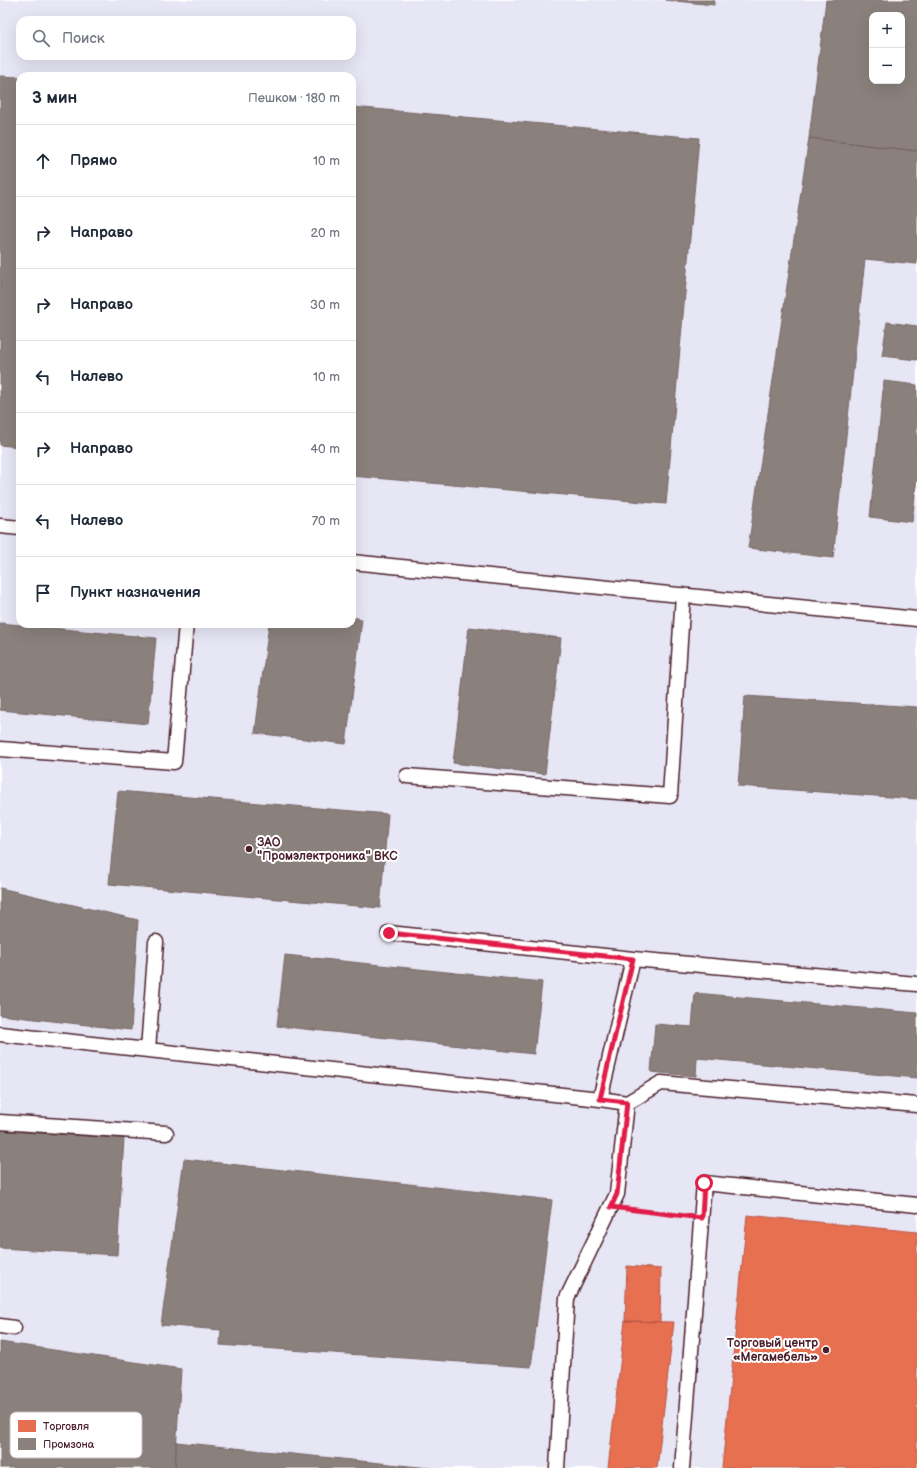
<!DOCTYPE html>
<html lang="ru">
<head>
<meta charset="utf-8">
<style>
	body { margin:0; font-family:"Balsamiq Sans",sans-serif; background:#f2f2f3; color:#1f2937 }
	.controls { position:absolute; right:12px; top:12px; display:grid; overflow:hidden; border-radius:8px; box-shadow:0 4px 16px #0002 }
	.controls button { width:36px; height:36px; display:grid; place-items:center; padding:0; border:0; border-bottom:1px solid #e0e1e3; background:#fff; color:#1f2937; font:20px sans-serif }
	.stop { position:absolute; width:12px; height:12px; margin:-9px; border:3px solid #e11d48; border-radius:50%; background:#fff }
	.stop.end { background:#e11d48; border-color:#fff; box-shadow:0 1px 4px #0008 }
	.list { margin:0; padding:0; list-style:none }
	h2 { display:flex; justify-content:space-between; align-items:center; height:52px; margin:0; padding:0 16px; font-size:17px }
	h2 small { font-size:13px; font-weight:400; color:#747a83 }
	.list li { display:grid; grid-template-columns:26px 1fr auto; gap:12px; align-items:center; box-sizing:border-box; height:72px; padding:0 16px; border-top:1px solid #e0e1e3 }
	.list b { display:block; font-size:15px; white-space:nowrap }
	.list em { font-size:13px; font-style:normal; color:#747a83 }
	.icon { flex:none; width:22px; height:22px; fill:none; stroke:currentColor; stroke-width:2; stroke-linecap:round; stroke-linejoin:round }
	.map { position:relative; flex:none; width:917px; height:1468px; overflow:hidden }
	.search { position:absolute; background:#fff; box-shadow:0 4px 16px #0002; left:16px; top:16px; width:340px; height:44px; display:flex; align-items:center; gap:10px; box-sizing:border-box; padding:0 14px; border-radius:12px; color:#747a83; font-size:15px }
	.panel { position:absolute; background:#fff; box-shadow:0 4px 16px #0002; left:16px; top:72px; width:340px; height:556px; border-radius:12px }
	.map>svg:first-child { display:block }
</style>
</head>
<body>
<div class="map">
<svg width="917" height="1468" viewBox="0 0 917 1468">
	<rect width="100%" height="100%" fill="#fff"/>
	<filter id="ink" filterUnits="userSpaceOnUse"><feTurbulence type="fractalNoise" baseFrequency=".025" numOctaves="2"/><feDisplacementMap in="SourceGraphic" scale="8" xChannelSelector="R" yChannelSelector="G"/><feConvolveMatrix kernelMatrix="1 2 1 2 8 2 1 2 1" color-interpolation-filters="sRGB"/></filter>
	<g filter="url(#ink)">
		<path fill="#e7e6f5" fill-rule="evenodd" d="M0,0H917V1468H0ZM872,15H902V81H872ZM20,20H352V56H20ZM20,76H352V624H20Z"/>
		<path fill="#e76f51" stroke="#b85746" d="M747,1215L917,1232V1468H722Z
			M627,1266L661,1269L660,1322L625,1321Z
			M625,1321L674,1322L657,1468H608Z"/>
		<path fill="#8a817c" stroke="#776464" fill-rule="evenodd" d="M666,0H714V5Z
			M826,0H917V151L809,138ZM872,15H902V81H872Z
			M0,76L20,77V447L0,445Z
			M352,107L699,138L666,504L352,476Z
			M809,138L917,151V264L865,259L833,558L748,548Z
			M887,322L917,326V360L882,356Z
			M884,381L917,385V477L912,522L870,517Z
			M352,617L362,619L346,744L255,733L269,624H352Z
			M0,623L156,638L148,724L0,710Z
			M469,627L561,638L545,774L453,763Z
			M745,696L917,707V799L738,786Z
			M118,791L388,814L380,908L109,884Z
			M0,888L138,920L131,1030L0,1015Z
			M285,955L542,982L534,1054L277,1026Z
			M695,993L917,1013V1078L697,1058L696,1076L651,1072L655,1024L692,1027Z
			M0,1131L124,1138L117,1255L0,1248Z
			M184,1159L552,1200L531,1367L220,1345L221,1330L161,1325Z
			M0,1342L181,1369L175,1468H0Z
			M176,1442L429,1468H175Z"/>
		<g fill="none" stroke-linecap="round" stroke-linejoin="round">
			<g stroke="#4a1f2b" stroke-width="17">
				<path id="lane" d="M0,526L20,528
					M352,562L917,619
					M0,749L174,762L186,624
					M407,776L670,796L683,595
					M389,933L633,959
					M0,1034L600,1099L633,959L917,984
					M148,1050L156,942
					M627,1103L661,1083L917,1105
					M0,1122L166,1133
					M0,1326L14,1328
					M557,1468L567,1298L617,1194L627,1103L600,1099
					M682,1468L704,1183L917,1205"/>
			</g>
			<path stroke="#4a1f2b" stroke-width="2.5" stroke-dasharray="1 3" stroke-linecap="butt" d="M631,1210L682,1215"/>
			<use href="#lane" stroke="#fff" stroke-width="14"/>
		</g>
	</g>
	<g fill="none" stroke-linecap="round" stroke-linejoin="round" filter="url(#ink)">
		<path stroke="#e11d48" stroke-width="5" d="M389,933L633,959L600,1099L627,1102L617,1194L611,1207L702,1218L704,1183"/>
	</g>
	<g fill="#4a1f2b" stroke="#fff" stroke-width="1.5">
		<circle cx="249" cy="849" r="4"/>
		<circle cx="826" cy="1350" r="4"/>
	</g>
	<g text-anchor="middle" stroke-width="4" stroke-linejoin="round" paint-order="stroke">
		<g font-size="12" font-weight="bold" fill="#4a1f2b" stroke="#fff" text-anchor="start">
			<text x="257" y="846">ЗАО<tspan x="257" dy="14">"Промэлектроника" ВКС</tspan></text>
			<text x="818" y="1347" text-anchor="end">Торговый центр<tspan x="818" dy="14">«Мегамебель»</tspan></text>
		</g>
	</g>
	<rect x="10" y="1412" width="132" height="46" rx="6" fill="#fff" stroke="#c9bcbf" stroke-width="1"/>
	<rect x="18" y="1420" width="18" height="12" fill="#e76f51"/>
	<rect x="18" y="1438" width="18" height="12" fill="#8a817c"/>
	<g font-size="11" fill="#4a1f2b">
		<text x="43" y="1430">Торговля</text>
		<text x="43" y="1448">Промзона</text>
	</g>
</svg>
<div class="controls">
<button>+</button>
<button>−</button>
</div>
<div class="stop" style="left:704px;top:1183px"></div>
<div class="stop end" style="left:389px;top:933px"></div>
<div class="search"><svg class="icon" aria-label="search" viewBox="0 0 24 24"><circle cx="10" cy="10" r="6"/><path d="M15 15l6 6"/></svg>Поиск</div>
<section class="panel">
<h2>3 мин<small>Пешком · 180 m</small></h2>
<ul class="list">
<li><svg class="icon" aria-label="ahead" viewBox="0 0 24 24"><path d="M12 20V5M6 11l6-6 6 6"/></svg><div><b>Прямо</b></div><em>10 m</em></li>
<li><svg class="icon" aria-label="right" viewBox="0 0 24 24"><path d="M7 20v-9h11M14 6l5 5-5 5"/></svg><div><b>Направо</b></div><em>20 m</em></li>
<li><svg class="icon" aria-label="right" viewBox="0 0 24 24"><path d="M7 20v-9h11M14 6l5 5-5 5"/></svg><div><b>Направо</b></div><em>30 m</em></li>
<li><svg class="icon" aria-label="left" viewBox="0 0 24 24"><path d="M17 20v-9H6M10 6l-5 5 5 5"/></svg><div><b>Налево</b></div><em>10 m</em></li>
<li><svg class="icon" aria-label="right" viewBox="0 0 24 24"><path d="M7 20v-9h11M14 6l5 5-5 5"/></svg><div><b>Направо</b></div><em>40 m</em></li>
<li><svg class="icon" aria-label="left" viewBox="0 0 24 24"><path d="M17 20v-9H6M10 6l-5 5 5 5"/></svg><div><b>Налево</b></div><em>70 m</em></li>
<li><svg class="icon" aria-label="arrive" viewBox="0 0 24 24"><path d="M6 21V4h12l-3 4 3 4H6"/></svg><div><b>Пункт назначения</b></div></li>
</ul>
</section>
</div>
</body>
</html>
